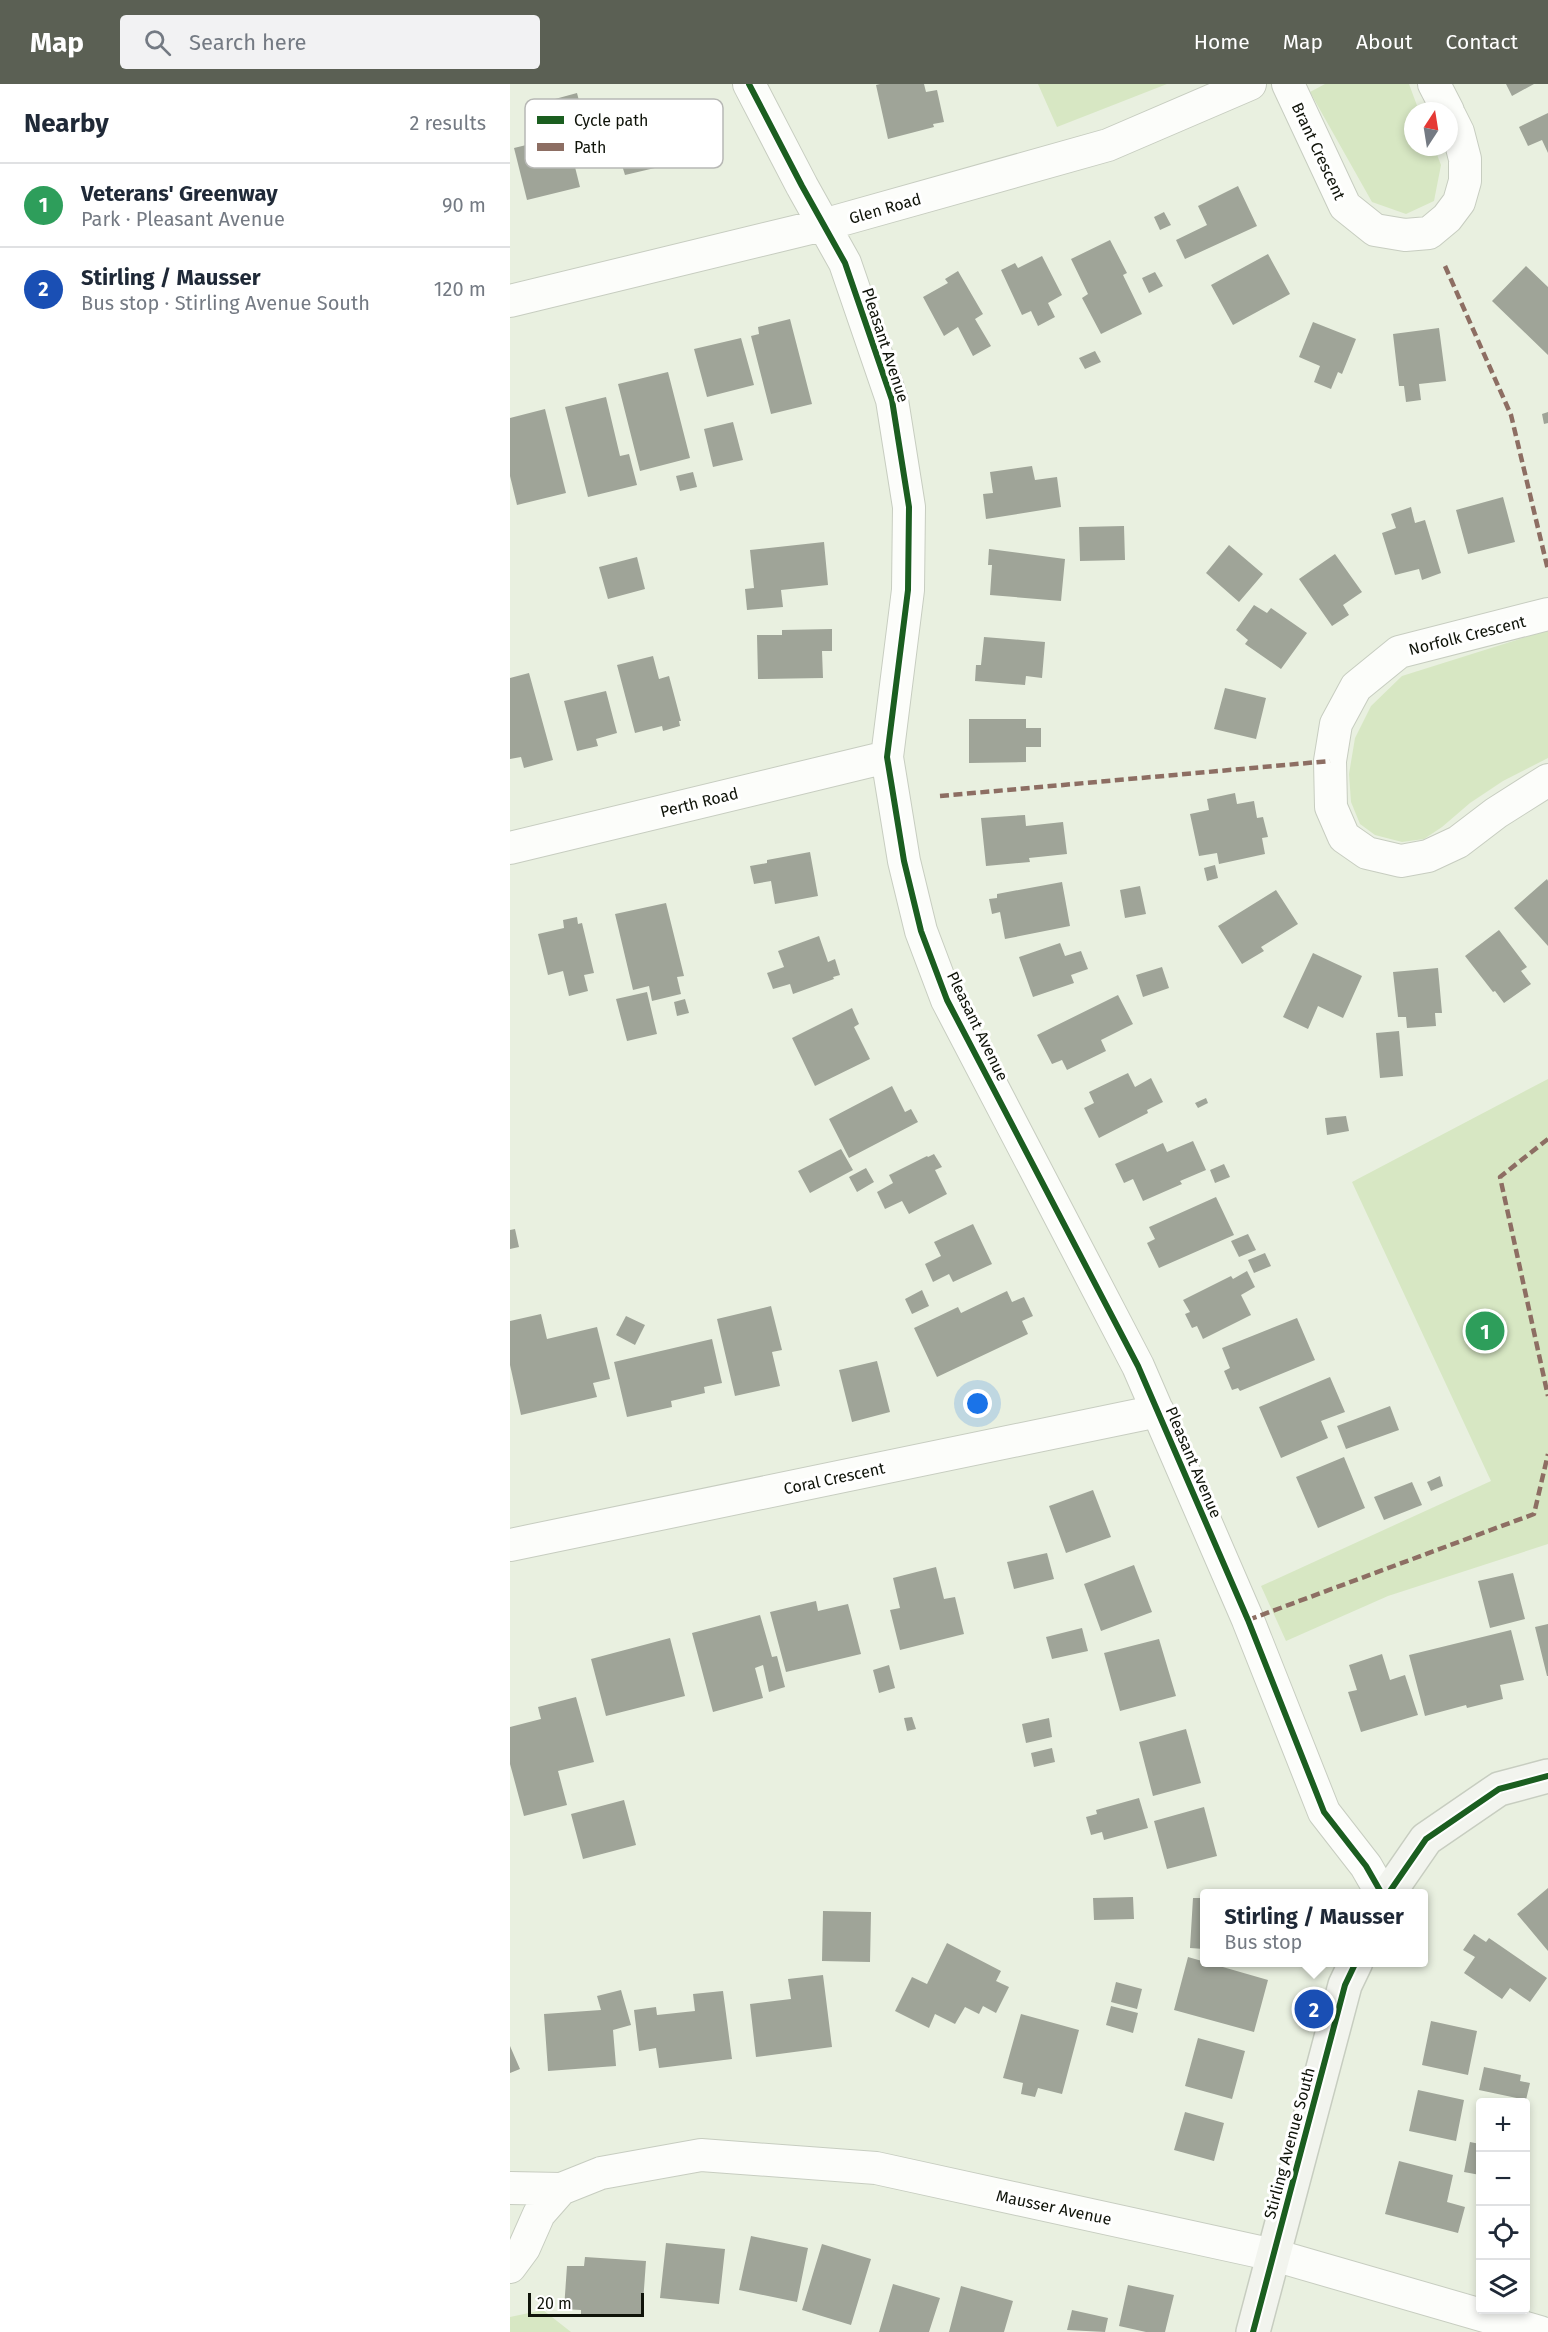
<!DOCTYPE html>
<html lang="en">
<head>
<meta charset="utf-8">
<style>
	body { margin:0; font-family:"Fira Sans",sans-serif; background:#f2f2f3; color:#1f2937 }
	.controls { position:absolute; right:18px; bottom:18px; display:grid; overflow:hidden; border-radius:6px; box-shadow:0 3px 9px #0003 }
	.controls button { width:54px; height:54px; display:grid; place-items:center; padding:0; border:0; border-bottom:2px solid #e0e1e3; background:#fff; color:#1f2937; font:30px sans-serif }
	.compass { position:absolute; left:894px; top:18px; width:54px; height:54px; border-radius:50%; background:#fff; box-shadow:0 3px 9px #0003; rotate:12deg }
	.scale { position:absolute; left:18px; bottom:15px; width:116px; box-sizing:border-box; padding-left:6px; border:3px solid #0f1309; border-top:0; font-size:16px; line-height:21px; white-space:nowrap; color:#0f1309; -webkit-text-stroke:4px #fff; paint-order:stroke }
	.you { position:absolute; left:468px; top:1320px; width:21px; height:21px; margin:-15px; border:4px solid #fff; border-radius:50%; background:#1a73e8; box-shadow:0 0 0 9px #1a73e833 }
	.badge { display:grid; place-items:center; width:39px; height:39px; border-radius:50%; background:#5b6054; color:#fff; font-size:20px; font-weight:700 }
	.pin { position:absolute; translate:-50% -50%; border:3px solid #fff; box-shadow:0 2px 6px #0006 }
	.popup { position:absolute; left:690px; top:1805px; width:228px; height:78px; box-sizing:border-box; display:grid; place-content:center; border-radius:6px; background:#fff; filter:drop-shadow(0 2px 4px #0005); font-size:20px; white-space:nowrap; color:#747a83 }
	.popup b { font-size:22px; color:#1f2937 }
	.popup::after { content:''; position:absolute; left:50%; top:100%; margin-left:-12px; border:12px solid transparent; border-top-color:#fff }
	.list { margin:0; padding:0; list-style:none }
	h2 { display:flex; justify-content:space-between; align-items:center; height:78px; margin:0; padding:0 24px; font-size:26px }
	h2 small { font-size:20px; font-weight:400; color:#747a83 }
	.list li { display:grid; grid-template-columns:39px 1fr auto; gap:18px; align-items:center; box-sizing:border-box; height:84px; padding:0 24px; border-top:2px solid #e0e1e3 }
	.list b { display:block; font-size:22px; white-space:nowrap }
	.list p { margin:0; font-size:20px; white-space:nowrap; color:#747a83 }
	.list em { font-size:20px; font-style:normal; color:#747a83 }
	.icon { flex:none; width:33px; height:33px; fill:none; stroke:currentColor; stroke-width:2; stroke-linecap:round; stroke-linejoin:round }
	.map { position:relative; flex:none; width:1038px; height:2248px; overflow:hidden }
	header { display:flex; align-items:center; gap:36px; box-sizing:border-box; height:84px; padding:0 30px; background:#5b6054; color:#fff }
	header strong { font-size:28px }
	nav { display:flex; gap:33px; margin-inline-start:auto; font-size:21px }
	.search { width:420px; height:54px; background:#f2f2f3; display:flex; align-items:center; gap:15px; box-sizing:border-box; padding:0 21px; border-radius:6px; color:#747a83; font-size:22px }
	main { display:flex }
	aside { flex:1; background:#fff }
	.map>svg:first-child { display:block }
</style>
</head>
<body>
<header>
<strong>Map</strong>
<div class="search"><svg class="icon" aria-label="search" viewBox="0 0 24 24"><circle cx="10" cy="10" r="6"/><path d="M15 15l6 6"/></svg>Search here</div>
<nav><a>Home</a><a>Map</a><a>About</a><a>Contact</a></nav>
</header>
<main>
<aside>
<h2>Nearby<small>2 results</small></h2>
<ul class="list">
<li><span class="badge" style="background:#2e9e5b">1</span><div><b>Veterans' Greenway</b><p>Park · Pleasant Avenue</p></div><em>90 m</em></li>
<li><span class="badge" style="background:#1a4fb4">2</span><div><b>Stirling / Mausser</b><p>Bus stop · Stirling Avenue South</p></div><em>120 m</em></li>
</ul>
</aside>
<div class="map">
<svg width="1038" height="2248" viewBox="0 0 1038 2248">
	<rect width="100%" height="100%" fill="#e9f0e0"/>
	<path fill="#d7e7c3" d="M528,0H657L547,43Z
		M815,0H899L909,27H903V63H924L931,81L924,117L896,130L862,118L800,8Z
		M1038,546V674L993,697L960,719L932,743L914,755L892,758L865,751L850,740L841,718L839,690L845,654L861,622L892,592Z
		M1038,995V1460L878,1512L776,1557L751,1502L981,1397L842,1098Z
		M33,2226L61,2248H0V2233Z"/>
	<path fill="#9fa498" d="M370,0H414L416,8L427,6L434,38L423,40L424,43L378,55L366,1Z
		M996,0H1024L1002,12Z
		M67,9L76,44L54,49L45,15Z
		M1038,29V69L1032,56L1018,62L1009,43Z
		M154,32L166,79L115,91L111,78L89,84L78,40L105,34L108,44Z
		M57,51L70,103L17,116L4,64Z
		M728,102L747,142L675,175L666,156L697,141L688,122Z
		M654,128L661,141L650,146L644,133Z
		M600,156L617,189L613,191L632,230L591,250L572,214L578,210L561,175Z
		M758,170L780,210L723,241L701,201Z
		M532,172L552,211L538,219L545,233L528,242L521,227L512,231L491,186L505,179L508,184Z
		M1016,182L1038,203V271L982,217Z
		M448,187L473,230L465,235L481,262L463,272L448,243L434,252L413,213L438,199L435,195Z
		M645,188L653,202L639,209L632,194Z
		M280,235L302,320L261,330L241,252L249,250L248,243Z
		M803,238L846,255L832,290L828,288L821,305L804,298L810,282L789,273Z
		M929,244L936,297L909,300L911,316L896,318L894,302H889L883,250Z
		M231,254L244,301L197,313L184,265Z
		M585,267L591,278L575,285L569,274Z
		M158,288L180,374L130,387L108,300Z
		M96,313L110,372L119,370L127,401L78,413L55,323Z
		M35,325L56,409L7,421L0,392V334Z
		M1038,328V339L1034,340L1032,330Z
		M223,338L233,376L203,383L194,345Z
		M522,382L525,396L547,393L551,423L476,435L473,410L483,409L480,388Z
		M183,388L187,403L170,407L166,392Z
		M993,413L1005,458L958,470L946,426Z
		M901,423L905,439L915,436L931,489L912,496L909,485L885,491L872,449L886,444L881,430Z
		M614,442L615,476L570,477L569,443Z
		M314,458L318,501L271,506L273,523L237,526L235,505L244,504L240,466Z
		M719,461L753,490L729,518L696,489Z
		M479,465L555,475L551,517L480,511L482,481H478Z
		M825,470L852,508L833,521L839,531L822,542L789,495Z
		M127,473L135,505L98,515L89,483Z
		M744,521L757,529L761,524L797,549L771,585L735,560L738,556L726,546Z
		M322,545V567H312L313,594L248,595L247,551H272V546Z
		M474,553L535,558L532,594L516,592L515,601L465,597L466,581H471Z
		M143,572L149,595L159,592L171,637H169L170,642L153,647L152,642L125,649L107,581Z
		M19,589L43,676L14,684L11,673L0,675V594Z
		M715,604L756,614L746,655L704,645Z
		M96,607L107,649L86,655L88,662L67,667L54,617Z
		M459,635H516V644H531V663H516V678L459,679Z
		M725,709L727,720L744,717L747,734L753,733L758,753L752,754L755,770L709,780L707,769L689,772L680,730L699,726L697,715Z
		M515,731L516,742L553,738L557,770L519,774L520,778L476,782L471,734Z
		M300,768L308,812L265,820L261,797L244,800L240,782L257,779V776Z
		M705,781L708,794L697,797L694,784Z
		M1037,795L1038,797V862L1004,824Z
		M552,798L560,842L495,855L490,828L482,830L479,815L487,814V810Z
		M630,802L636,830L615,834L610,806Z
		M766,806L788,840L751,863L754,867L732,880L708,842Z
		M156,819L174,892L167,893L171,910L142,917L139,902L123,906L105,830Z
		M67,833L68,840L72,839L84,889L74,891L78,907L59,912L53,887L38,891L28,850L54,844L53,836Z
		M989,846L1017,883L1011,887L1021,900L994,919L985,907L983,908L955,872Z
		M309,852L318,878L325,875L330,891L323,893L324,895L283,910L280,900L263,905L257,889L274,883L268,867Z
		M550,859L555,872L571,867L578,885L561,891L564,899L523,913L509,873Z
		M803,869L852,892L833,934L808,922L798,945L773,933Z
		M652,883L659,904L633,913L626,891Z
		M928,884L932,929H925L926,942L897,944L896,933H888L883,888Z
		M137,908L147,950L117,957L106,915Z
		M608,911L623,940L591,956L596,967L557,986L552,976L542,980L527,951Z
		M175,915L179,929L167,932L164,918Z
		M342,924L349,940L344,943L360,975L305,1002L282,954Z
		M889,947L893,992L870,994L866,949Z
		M618,989L625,1003L641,994L653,1018L637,1026L638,1029L589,1054L574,1024L584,1019L579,1008Z
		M382,1002L395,1028L401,1025L408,1038L339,1074L319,1035Z
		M696,1014L698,1019L688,1024L685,1019Z
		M836,1032L839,1047L817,1051L815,1034Z
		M683,1057L696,1086L670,1097L672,1100L633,1117L623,1095L614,1099L605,1080L653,1059L657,1068Z
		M331,1065L343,1086L300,1109L288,1087Z
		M424,1070L432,1083L425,1086L437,1110L399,1130L392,1117L375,1125L367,1108L383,1099L379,1091L417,1072L418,1073Z
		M714,1080L720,1093L705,1099L700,1086Z
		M356,1084L364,1098L347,1108L339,1093Z
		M706,1113L724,1151L649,1184L637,1159L645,1155L639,1143Z
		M463,1140L482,1180L443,1198L439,1190L423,1198L415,1180L431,1172L424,1158Z
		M5,1145L9,1163L0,1165V1146Z
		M738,1150L746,1166L729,1173L721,1157Z
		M755,1169L761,1182L744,1189L738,1176Z
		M737,1187L745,1203L731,1211L741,1231L693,1255L687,1242L682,1244L675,1230L680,1228L673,1216L721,1192L723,1195Z
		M412,1206L419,1222L402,1230L395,1215Z
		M497,1207L502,1218L514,1213L523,1232L512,1237L518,1250L427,1293L404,1244L448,1223L451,1229Z
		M261,1222L272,1266L262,1268L270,1302L225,1312L207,1235Z
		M31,1230L37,1255L87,1243L100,1295L83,1299L87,1313L11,1331L0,1281V1237Z
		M116,1232L135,1241L125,1261L106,1251Z
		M787,1234L805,1276L730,1307L728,1304L722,1306L714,1287L720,1284L712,1264Z
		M202,1255L212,1299L194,1303L195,1309L161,1317L162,1323L117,1333L104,1278Z
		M367,1277L380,1328L342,1338L329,1286Z
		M820,1293L835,1328L811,1337L818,1354L771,1374L749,1323Z
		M880,1322L889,1346L836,1365L827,1342Z
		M834,1373L855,1424L808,1444L786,1393Z
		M930,1392L933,1402L921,1407L917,1398Z
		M902,1398L912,1421L874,1436L864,1413Z
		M583,1406L601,1453L556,1469L539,1422Z
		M537,1469L544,1495L504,1505L497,1478Z
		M624,1481L642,1528L591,1547L574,1500Z
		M426,1483L434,1515L445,1513L454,1550L390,1566L380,1526L390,1524L383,1494Z
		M1003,1489L1015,1535L980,1544L968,1497Z
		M306,1517L308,1527L338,1520L351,1570L276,1588L260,1528Z
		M250,1531L262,1573L267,1572L275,1603L259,1608L253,1581L245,1584L253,1614L203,1628L182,1549Z
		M1038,1540V1592H1037L1025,1543Z
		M572,1544L578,1567L542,1575L536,1553Z
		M1001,1546L1014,1596L990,1601L993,1615L957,1624L956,1621L915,1632L899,1571Z
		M160,1554L175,1612L96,1632L81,1575Z
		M649,1555L666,1612L610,1627L594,1569Z
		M872,1570L880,1596L895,1591L908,1631L851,1648L838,1608L847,1606L839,1581Z
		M379,1581L385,1604L369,1609L363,1586Z
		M66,1613L84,1678L48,1687L57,1721L14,1732L0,1680V1643L31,1635L28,1623Z
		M402,1633L406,1645L397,1647L394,1634Z
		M539,1634L542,1653L516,1659L512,1640Z
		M676,1645L691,1699L643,1712L629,1658Z
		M542,1664L545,1678L524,1683L521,1669Z
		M629,1714L638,1744L594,1756L592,1748L581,1751L576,1733L587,1730L586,1726Z
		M114,1716L126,1761L73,1775L61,1730Z
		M694,1723L707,1772L657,1785L644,1737Z
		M1038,1804V1867L1007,1830Z
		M623,1813L624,1835L584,1836L583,1814Z
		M683,1814H694V1865L680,1864Z
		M313,1827L361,1828L360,1878L312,1877Z
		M964,1850L976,1858L979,1854L1037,1894L1020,1918L1000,1904L992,1915L954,1889L965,1873L953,1866Z
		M437,1859L491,1887L486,1897L499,1903L486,1929L473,1922L469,1930L455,1923L445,1940L425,1930L419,1944L385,1927L402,1893L417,1900Z
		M678,1873L758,1896L744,1948L664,1926Z
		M313,1891L322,1963L246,1973L240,1920L281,1915L278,1895Z
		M606,1898L632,1905L627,1925L601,1918Z
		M111,1906L121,1941L103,1946L106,1982L38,1987L34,1930L91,1926L87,1912Z
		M213,1907L222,1975L149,1984L146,1964L129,1967L124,1926L146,1923L147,1931L185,1927L183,1910Z
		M601,1922L628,1929L623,1949L596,1941Z
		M511,1930L569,1946L552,2010L528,2004L525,2013L511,2010L513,1999L493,1994Z
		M921,1937L967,1947L958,1991L912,1981Z
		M688,1954L735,1967L722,2015L675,2002Z
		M0,1962L10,1985L0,1989Z
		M974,1983L1011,1991L1010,1997L1020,1999L1016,2016L969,2006Z
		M908,2006L954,2016L946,2057L899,2047Z
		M675,2028L714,2039L704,2077L664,2066Z
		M960,2058L970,2060V2091L954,2088Z
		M889,2077L943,2091L937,2118L955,2123L948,2149L875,2130Z
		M241,2152L298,2164L287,2218L229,2206Z
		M156,2159L215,2165L209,2220L150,2214Z
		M312,2160L361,2175L341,2241L292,2226Z
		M75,2173L136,2177L132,2233L71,2230V2226L54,2225L57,2182H74Z
		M383,2200L430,2214L419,2248H369Z
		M618,2201L664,2211L655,2248H636L609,2242Z
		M451,2202L503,2217L494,2248H439Z
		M562,2226L598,2234L595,2248L557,2246Z"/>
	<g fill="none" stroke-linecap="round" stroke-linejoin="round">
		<g stroke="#c7cdc0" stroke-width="34">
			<path id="street" d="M239,0L292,102L335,179L382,316L399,423L398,506L377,673L394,777L411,847L437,916L628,1282L738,1536L814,1728L856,1782L872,1810
				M778,0L835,122L865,146L895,151L919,149L937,134L949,118L955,97V75L948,48L939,30
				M924,0L938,27
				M0,217L313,141L598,61L740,0
				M1038,530L889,568L846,603L826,640L820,677L821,723L834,753L857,769L891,777L918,772L948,758L986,729L1038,696
				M0,764L377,673
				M0,1461L648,1327
				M0,2104L51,2105L91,2089L191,2071L366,2084L764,2171L1030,2248
				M0,2183L14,2164L29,2130L51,2105"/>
		</g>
		<g stroke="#c7cdc0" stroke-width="36">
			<path id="secondary" d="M878,1810L916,1755L989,1705L1038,1692
				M743,2248L835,1901L846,1878"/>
		</g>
		<use href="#street" stroke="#fcfdfa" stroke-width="32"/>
		<use href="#secondary" stroke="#f2f4ee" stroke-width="33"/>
		<path stroke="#8d6e63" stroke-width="4.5" stroke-dasharray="9 4.5" stroke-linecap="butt" d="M935,182L1001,331L1038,486
			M430,712L820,677
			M1038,1055L990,1093L1038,1312
			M738,1536L1024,1430L1038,1370"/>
		<g stroke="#fff" stroke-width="10">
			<path id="cycleway" d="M239,0L292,102L335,179L382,316L399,423L398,506L377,673L394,777L411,847L437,916L628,1282L738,1536L814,1728L856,1782L872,1810
				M878,1810L916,1755L989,1705L1038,1692
				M743,2248L835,1901L846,1878"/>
		</g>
		<use href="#cycleway" stroke="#1b5e20" stroke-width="6"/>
	</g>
	<g text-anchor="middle" stroke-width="6" stroke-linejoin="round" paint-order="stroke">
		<g font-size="16" fill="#0f1309" stroke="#fff">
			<text transform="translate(809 67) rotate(65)" y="6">Brant Crescent</text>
			<text transform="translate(375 124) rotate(-16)" y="6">Glen Road</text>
			<text transform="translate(376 261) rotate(72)" y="6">Pleasant Avenue</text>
			<text transform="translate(957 551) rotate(-14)" y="6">Norfolk Crescent</text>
			<text transform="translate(189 718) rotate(-14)" y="6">Perth Road</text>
			<text transform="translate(468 942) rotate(64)" y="6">Pleasant Avenue</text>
			<text transform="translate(684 1378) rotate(67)" y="6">Pleasant Avenue</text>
			<text transform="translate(324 1394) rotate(-12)" y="6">Coral Crescent</text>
			<text transform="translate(779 2059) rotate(-75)" y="6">Stirling Avenue South</text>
			<text transform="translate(544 2123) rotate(12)" y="6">Mausser Avenue</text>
		</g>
	</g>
	<rect x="15" y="15" width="198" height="69" rx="9" fill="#fff" stroke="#b7b8b5" stroke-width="1.5"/>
	<rect x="27" y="32" width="27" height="8" fill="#1b5e20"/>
	<rect x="27" y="59" width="27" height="8" fill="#8d6e63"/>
	<g font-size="16" fill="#0f1309">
		<text x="64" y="42">Cycle path</text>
		<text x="64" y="69">Path</text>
	</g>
</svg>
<div class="controls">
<button>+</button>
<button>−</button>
<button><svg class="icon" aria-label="locate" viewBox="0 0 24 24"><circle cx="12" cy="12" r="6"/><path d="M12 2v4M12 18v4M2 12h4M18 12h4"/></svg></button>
<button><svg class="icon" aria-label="layers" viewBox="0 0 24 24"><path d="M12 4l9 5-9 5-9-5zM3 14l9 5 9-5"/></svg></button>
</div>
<svg class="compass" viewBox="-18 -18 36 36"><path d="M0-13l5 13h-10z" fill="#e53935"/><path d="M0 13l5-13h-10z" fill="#747a83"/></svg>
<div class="scale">20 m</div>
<div class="you"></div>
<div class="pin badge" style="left:975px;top:1247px;background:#2e9e5b">1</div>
<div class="pin badge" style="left:804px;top:1925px;background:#1a4fb4">2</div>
<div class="popup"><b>Stirling / Mausser</b>Bus stop</div>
</div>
</main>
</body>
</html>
